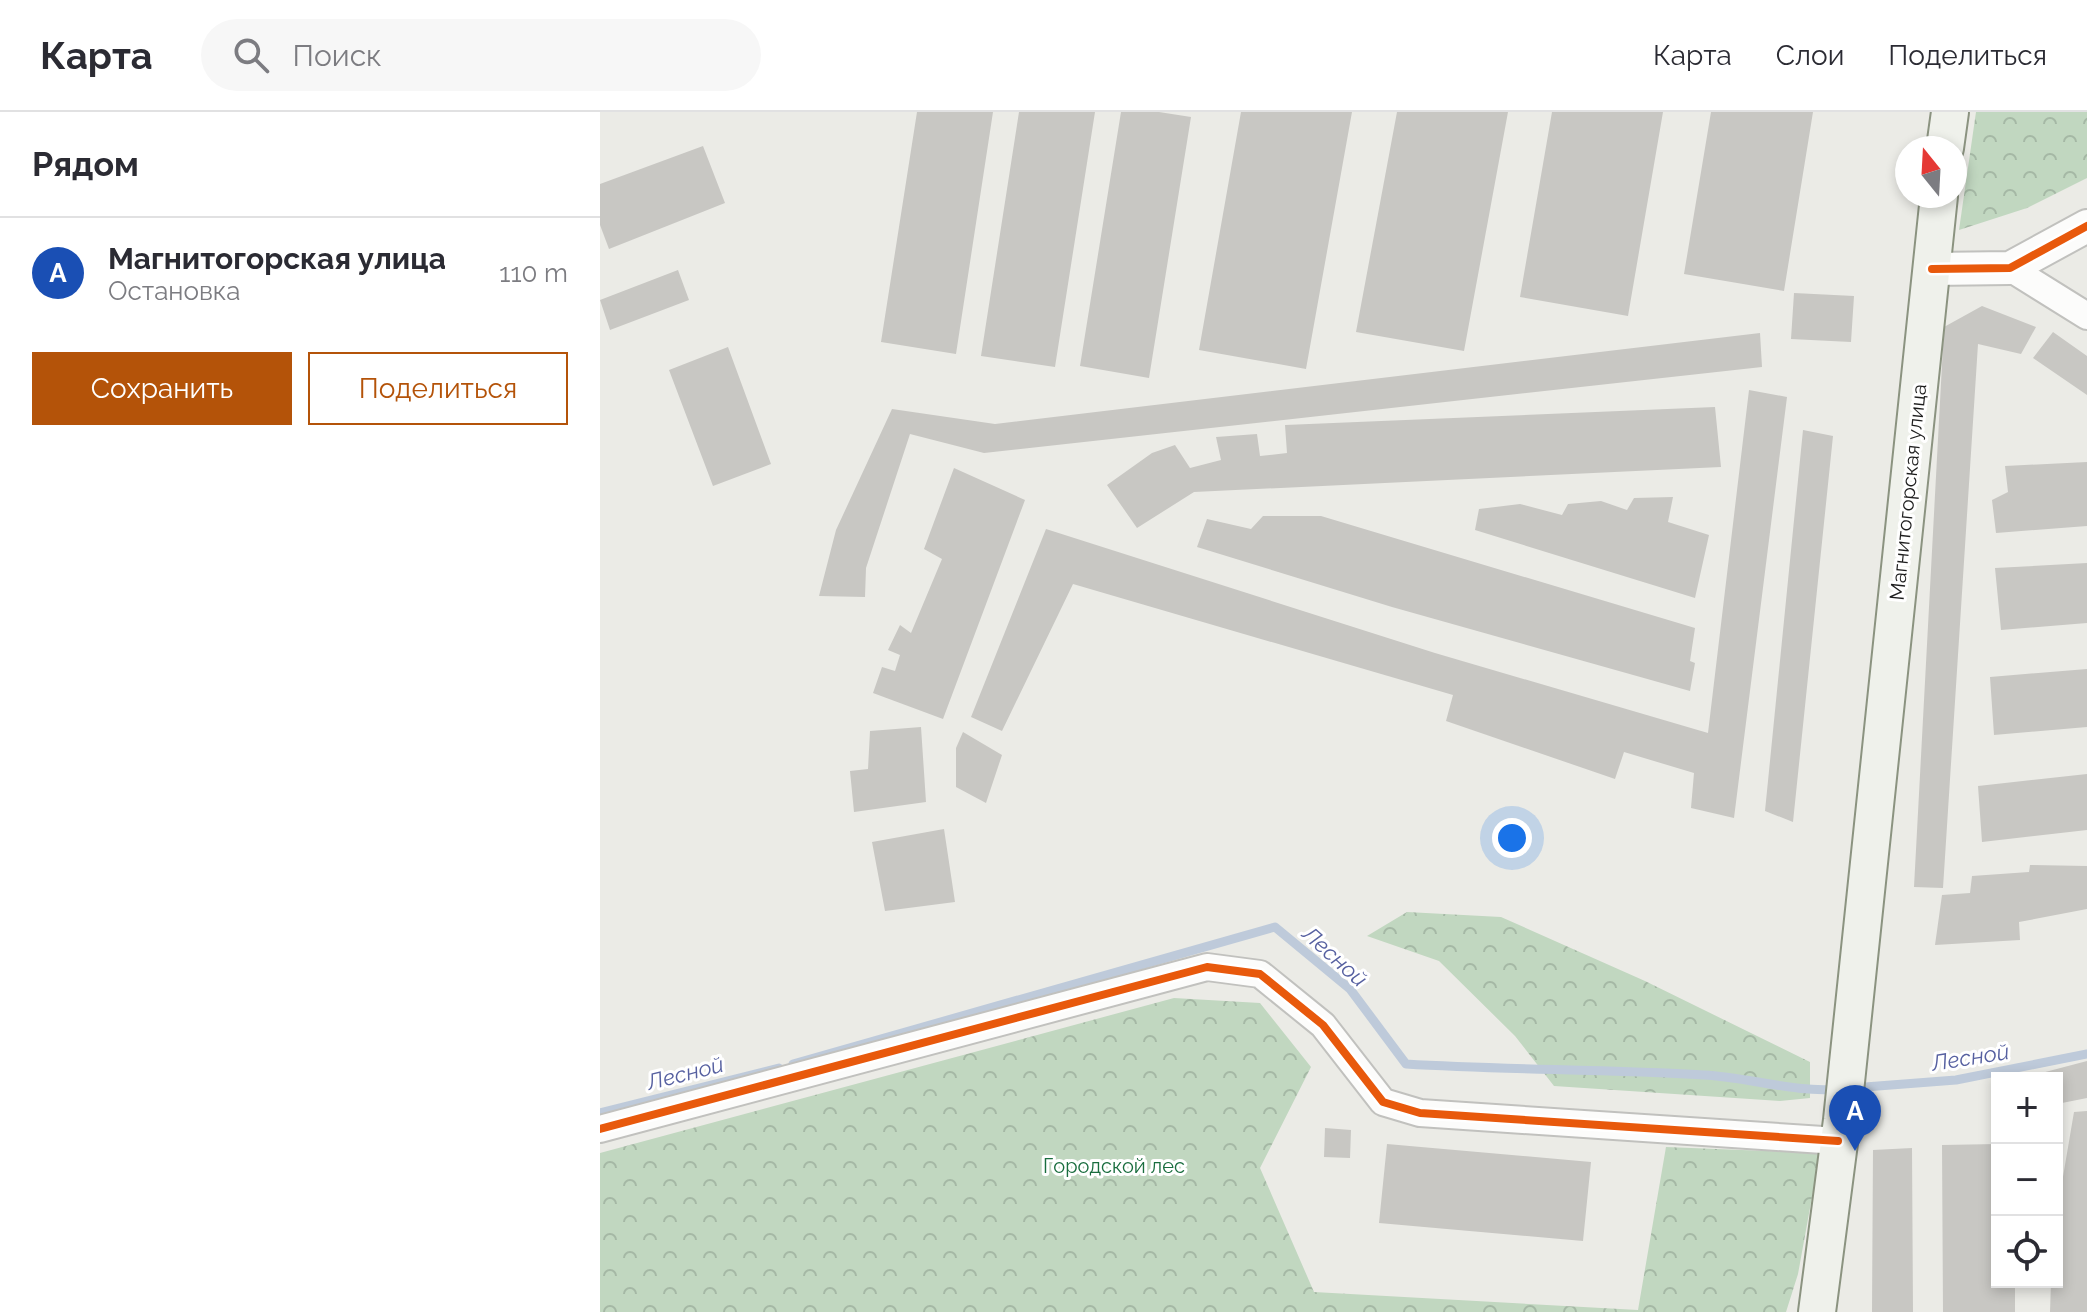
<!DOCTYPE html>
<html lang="ru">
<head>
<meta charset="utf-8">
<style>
	body { margin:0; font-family:Raleway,sans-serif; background:#f7f7f7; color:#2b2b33 }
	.controls { position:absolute; right:24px; bottom:24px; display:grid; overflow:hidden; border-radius:0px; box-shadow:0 4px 12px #0003 }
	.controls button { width:72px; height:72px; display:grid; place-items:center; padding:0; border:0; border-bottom:2px solid #e1e1e2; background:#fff; color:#2b2b33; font:40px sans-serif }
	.compass { position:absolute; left:1295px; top:24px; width:72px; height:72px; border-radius:50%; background:#fff; box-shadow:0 4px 12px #0003; rotate:342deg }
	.you { position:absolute; left:912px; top:726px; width:28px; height:28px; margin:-20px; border:6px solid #fff; border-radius:50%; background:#1a73e8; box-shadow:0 0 0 12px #1a73e833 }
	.badge { display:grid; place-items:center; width:52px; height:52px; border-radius:50%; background:#b45309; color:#fff; font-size:26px; font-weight:700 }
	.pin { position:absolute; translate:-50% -66px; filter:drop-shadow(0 2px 4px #0008) }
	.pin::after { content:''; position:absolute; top:42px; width:28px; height:24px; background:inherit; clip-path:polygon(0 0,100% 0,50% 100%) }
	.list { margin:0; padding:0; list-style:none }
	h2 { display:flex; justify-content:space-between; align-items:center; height:104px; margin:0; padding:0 32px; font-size:34px }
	h2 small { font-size:26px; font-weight:400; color:#7c7c81 }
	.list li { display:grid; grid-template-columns:52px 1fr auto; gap:24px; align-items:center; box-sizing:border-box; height:112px; padding:0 32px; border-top:2px solid #e1e1e2 }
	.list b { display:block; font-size:30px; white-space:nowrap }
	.list p { margin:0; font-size:26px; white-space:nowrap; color:#7c7c81 }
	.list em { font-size:26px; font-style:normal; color:#7c7c81 }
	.actions { display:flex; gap:16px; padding:24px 32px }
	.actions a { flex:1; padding:18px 0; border:2px solid #b45309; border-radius:0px; text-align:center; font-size:28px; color:#b45309 }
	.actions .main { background:#b45309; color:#fff }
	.icon { flex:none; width:44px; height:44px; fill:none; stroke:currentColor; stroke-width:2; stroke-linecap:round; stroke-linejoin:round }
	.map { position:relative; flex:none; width:1487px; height:1200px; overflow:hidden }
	header { display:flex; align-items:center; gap:48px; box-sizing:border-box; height:112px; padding:0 40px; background:#fff; border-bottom:2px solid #e1e1e2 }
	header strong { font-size:38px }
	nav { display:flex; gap:44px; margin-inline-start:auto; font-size:28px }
	.search { width:560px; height:72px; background:#f7f7f7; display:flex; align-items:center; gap:20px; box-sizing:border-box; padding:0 28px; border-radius:44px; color:#7c7c81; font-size:30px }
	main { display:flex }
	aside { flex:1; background:#fff }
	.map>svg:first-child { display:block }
</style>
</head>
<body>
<header>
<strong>Карта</strong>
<div class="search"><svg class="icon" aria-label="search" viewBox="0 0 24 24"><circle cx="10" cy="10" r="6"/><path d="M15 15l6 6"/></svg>Поиск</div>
<nav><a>Карта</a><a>Слои</a><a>Поделиться</a></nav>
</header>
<main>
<aside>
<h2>Рядом<small></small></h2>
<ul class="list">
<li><span class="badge" style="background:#1a4fb4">A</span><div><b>Магнитогорская улица</b><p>Остановка</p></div><em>110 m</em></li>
</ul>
<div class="actions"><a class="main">Сохранить</a><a>Поделиться</a></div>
</aside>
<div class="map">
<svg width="1487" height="1200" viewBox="0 0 1487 1200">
	<defs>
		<pattern id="forest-crowns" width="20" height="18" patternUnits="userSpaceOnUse" patternTransform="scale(2)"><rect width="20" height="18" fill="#c1d7c0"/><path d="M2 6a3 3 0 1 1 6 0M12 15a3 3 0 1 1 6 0" fill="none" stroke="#a5b8a5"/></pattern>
	</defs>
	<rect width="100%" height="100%" fill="#ebebe6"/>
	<path fill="url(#forest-crowns)" d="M1376,0H1487V66L1427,96L1359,118Z
		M807,800L901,805L1045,869L1210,950V986L1180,989L954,974L915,924L839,849L767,824Z
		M574,886L660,891L711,955L660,1056L714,1180L1038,1198L1066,1035L1220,1041L1198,1162L1186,1200H0V1041Z"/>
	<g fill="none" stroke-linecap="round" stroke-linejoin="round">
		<path stroke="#becada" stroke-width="9" d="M193,952L675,815L750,877L806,952C905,958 1005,957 1104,963C1148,965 1195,981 1238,977
			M1252,976L1356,968L1487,942
			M0,1001L179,956"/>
	</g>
	<path fill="#c8c7c3" d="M317,0H393L356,242L281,230Z
		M419,0H495L455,255L381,244Z
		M521,0H559L591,5L549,266L480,254Z
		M641,0H752L706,257L599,238Z
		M797,0H908L864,239L756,220Z
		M952,0H1063L1028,204L920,185Z
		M1111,0H1213L1184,179L1084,162Z
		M103,34L125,91L9,137L0,113V72Z
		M78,158L89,188L10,218L0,188Z
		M1194,181L1254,184L1251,230L1191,227Z
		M1382,194L1436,215L1421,242L1378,232L1343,776L1314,775L1344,215Z
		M1453,220L1487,244V283L1433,246Z
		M1160,221L1162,255L384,341L310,322L266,456L265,485L219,484L236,418L292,297L395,312Z
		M128,235L171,352L113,374L69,258Z
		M1149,278L1187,285L1134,706L1091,696L1094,661L1024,640L1015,667L846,609L853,583L473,472L402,619L371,605L446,417L835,541L1108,621Z
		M1115,295L1121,355L594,380L537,416L507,373L552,341L575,333L590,356L621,348L616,325L657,322L660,344L687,341L685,313Z
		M1203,318L1233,324L1193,710L1165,699Z
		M1487,350V414L1396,421L1392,388L1408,380L1405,354Z
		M354,356L425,388L343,607L273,581L282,555L295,559L300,543L288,538L300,513L311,521L342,447L324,437Z
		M1073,385L1068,410L1109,423L1095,486L875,418L879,397L920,392L962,403L968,392L1001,389L1027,398L1034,386Z
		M663,404H721L1095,516L1090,549L1095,551L1090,579L792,495L597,435L607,407L651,417Z
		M1487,451V511L1401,518L1395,456Z
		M1487,557V615L1394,623L1390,565Z
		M321,615L326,690L254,700L250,659L268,657L270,619Z
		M363,620L402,643L386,691L356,675V636Z
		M1487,662V718L1382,730L1378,674Z
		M344,717L355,790L285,799L272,730Z
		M1430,753L1487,754V797L1419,810L1420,828L1335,833L1342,783L1370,781L1372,764L1429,760Z
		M1487,949V986L1457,992V966H1423Z
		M1487,999V1200H1450L1451,1170H1457V1100L1474,1000Z
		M725,1016L751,1018L750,1046L724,1045Z
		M787,1032L991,1050L983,1129L779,1111Z
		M1397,1032V1170H1415V1200H1343L1342,1033Z
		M1312,1036L1313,1200H1272L1273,1038Z"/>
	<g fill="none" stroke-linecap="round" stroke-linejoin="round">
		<g stroke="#c1c1be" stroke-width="30">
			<path id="minor" d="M1410,156L1487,204
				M0,1017L607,855L660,862L723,913L783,990L820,1001L1238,1029"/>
		</g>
		<g stroke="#c1c1be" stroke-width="36">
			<path id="tertiary" d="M1332,157L1410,156L1487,114"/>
		</g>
		<g stroke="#8b9380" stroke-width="40">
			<path id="secondary" d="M1345,36L1350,0
				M1217,1200L1242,1008L1339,84"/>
		</g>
		<use href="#minor" stroke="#fcfcfb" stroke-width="26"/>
		<use href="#tertiary" stroke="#fcfcfb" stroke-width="32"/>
		<use href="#secondary" stroke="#eff1eb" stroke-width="36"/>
		<g stroke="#fff" stroke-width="13">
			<path id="cycleway" d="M1332,157L1410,156L1487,114
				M0,1017L607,855L660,862L723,913L783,990L820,1001L1238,1029"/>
		</g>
		<use href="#cycleway" stroke="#e8590c" stroke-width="8"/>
	</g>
	<g text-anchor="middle" stroke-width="6" stroke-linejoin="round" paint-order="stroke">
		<g font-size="20" fill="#1d1d1d" stroke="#fff">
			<text transform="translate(1308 380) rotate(-84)" y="7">Магнитогорская улица</text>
		</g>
		<g font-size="20" fill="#196d3e" stroke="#fff">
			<text x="514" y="1061">Городской лес</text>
		</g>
		<g font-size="22" font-style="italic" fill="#5660a0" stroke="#fff">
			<text transform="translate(735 844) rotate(42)" y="8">Лесной</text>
			<text transform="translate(1370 945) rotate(-9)" y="8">Лесной</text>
			<text transform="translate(85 961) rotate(-14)" y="8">Лесной</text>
		</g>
	</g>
</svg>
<div class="controls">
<button>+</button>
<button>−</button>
<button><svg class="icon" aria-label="locate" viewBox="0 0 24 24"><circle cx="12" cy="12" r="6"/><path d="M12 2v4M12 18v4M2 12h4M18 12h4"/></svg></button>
</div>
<svg class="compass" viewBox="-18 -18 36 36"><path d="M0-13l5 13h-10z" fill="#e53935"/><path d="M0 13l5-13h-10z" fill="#7c7c81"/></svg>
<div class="you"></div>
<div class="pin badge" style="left:1255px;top:1039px;background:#1a4fb4">A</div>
</div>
</main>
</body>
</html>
